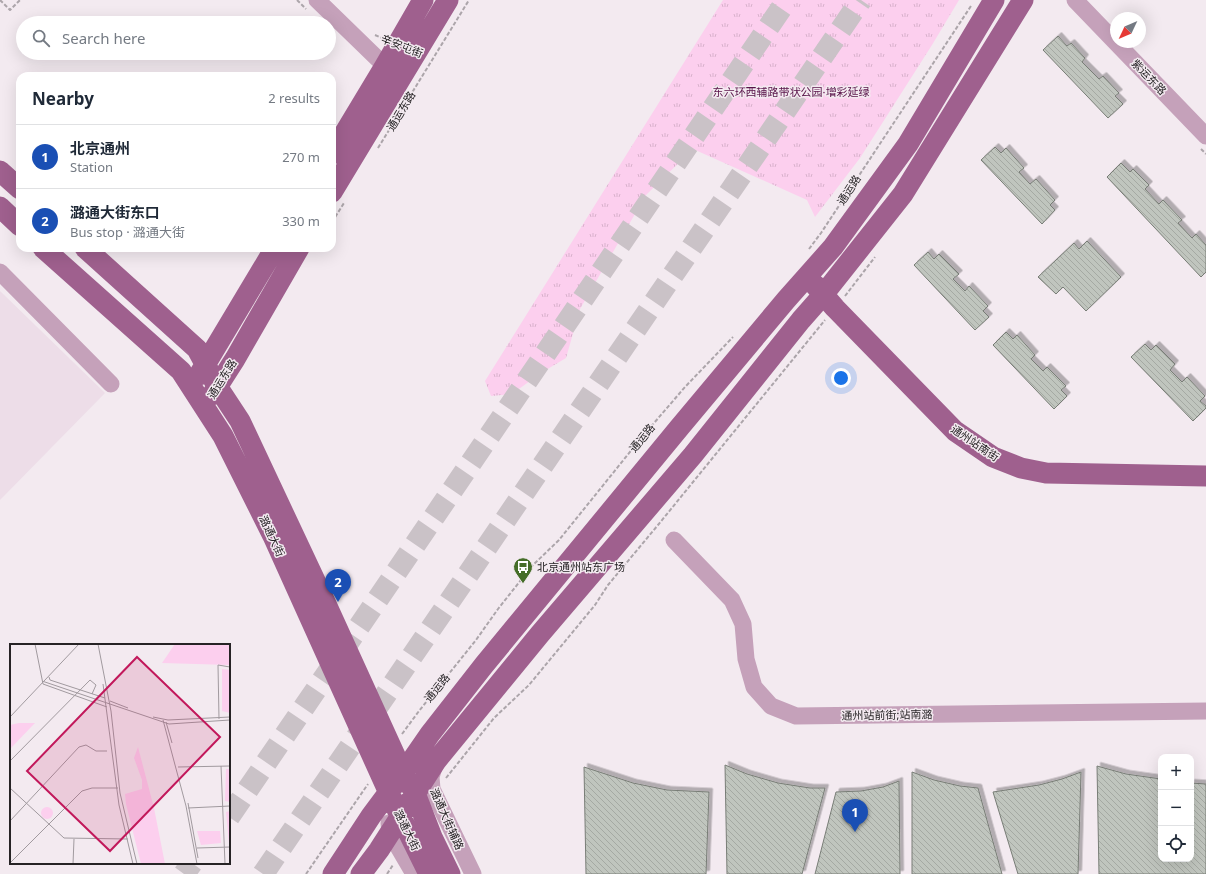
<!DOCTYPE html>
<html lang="en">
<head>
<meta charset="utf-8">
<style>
	body { margin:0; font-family:"Noto Sans","Noto Sans SC",sans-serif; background:#f6f6f7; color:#1f2937 }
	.controls { position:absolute; right:12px; bottom:12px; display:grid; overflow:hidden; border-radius:8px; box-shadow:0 4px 16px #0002 }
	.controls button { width:36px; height:36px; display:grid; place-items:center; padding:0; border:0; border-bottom:1px solid #e0e1e3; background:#fff; color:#1f2937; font:20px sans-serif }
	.compass { position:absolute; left:1110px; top:12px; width:36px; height:36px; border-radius:50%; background:#fff; box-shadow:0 4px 16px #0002; rotate:226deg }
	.you { position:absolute; left:841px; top:378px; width:14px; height:14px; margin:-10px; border:3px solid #fff; border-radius:50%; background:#1a73e8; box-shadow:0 0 0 6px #1a73e833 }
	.badge { display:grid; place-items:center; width:26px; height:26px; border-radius:50%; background:#0f766e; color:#fff; font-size:13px; font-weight:700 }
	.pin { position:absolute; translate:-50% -33px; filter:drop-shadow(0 1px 2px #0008) }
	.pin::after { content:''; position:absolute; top:21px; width:14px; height:12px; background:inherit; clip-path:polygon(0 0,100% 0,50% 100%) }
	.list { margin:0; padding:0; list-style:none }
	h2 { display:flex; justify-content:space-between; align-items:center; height:52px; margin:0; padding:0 16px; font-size:17px }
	h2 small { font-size:13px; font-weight:400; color:#747a83 }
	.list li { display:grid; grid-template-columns:26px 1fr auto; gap:12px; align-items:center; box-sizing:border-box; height:64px; padding:0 16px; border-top:1px solid #e0e1e3 }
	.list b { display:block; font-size:15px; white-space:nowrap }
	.list p { margin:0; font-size:13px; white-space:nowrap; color:#747a83 }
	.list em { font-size:13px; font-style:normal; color:#747a83 }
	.icon { flex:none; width:22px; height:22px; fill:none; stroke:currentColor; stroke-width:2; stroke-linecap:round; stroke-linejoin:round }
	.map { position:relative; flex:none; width:1206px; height:874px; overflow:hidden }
	.search { position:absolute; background:#fff; box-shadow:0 4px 16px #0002; left:16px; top:16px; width:320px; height:44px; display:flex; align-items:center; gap:10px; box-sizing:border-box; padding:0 14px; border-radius:22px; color:#747a83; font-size:15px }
	.panel { position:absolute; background:#fff; box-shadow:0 4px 16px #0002; left:16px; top:72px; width:320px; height:180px; border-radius:12px }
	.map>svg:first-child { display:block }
</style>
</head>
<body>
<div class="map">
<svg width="1206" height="874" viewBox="0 0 1206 874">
	<defs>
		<pattern id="park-tufts" width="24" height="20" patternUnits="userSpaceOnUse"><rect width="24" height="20" fill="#fccfee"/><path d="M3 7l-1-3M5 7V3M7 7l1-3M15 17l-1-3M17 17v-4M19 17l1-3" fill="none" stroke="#d8b1cc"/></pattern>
		<pattern id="building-back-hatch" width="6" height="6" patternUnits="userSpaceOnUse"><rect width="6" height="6" fill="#c0c5be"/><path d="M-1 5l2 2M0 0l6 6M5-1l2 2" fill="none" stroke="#a5a9a3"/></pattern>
		<filter id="shadow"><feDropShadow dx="3.5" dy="-3.5" stdDeviation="0" flood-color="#0004"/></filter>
	</defs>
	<rect width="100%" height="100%" fill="#f3eaf0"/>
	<path fill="#eddde8" d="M0,291L105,393L0,500Z"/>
	<path fill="url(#park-tufts)" d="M723,0H959L932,45L860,158L815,217L807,200L693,149L646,195L580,309L566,358L541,373L512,394L491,396L485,381Z"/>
	<path fill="url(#building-back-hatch)" stroke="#787d76" filter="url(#shadow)" d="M1058,36L1067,46L1071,43L1085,58L1082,62L1099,79L1103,76L1119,93L1115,96L1123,104L1108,118L1043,50Z
		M995,147L1001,153L1006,148L1024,168L1019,172L1030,184L1036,179L1055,200L1050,205L1055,210L1042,224L981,160Z
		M1121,163L1130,172L1133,169L1149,185L1145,189L1159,204L1163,200L1182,220L1178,223L1192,238L1196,234L1206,245V272L1201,277L1107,177Z
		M1087,241L1121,277L1086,311L1063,287L1056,294L1038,277L1074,243L1079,249Z
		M928,252L934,259L939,254L959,274L953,279L965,291L969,286L988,306L983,311L989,317L975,330L914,265Z
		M1006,332L1013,339L1017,335L1035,355L1031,359L1043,371L1047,367L1066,386L1061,390L1067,396L1054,409L993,345Z
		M1145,344L1151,350L1156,345L1175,364L1170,370L1182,382L1187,377L1205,396L1200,401L1206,406V408L1193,421L1131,357Z
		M725,765L747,774L778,783L810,788H825L802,874H727Z
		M1097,766L1126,774L1161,779V859H1191V783L1206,784V874H1099Z
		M584,767L633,783L667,790L709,792L706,874H586Z
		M912,772L934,780L960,786L978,788L1002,874H912Z
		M1081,772L1078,874H1018L993,792L1039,785L1062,779Z
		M899,781L900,874H815L836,792L861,791L883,787Z"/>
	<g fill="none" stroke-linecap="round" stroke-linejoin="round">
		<path stroke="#cac2c7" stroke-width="22" stroke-dasharray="22 11" stroke-linecap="butt" d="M229,817L787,0
			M184,874L192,863
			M263,874L861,0"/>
		<path stroke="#aca5aa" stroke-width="2" stroke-dasharray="4 2" stroke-linecap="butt" d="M0,0L10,10L20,0
			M297,0L306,9
			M375,35L384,39
			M378,148L469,0
			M1201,149L1206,154
			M332,222L344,203
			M809,249L821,233L971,6
			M845,296L875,257
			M402,734L419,711L476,640L498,609L532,566L559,540L642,437L685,387L733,337
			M446,778L494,718L529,685L595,605L608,585L658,525L825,320
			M306,874L368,784
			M387,874L393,865"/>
		<path stroke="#c5a1ba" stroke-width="17" d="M317,0L385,66
			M1075,0L1206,136
			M0,272L111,384
			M674,540L732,600L743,624L746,659L754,687L771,706L796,716L1206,711
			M435,764L431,777L432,789L473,874
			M389,823L390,833L414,874"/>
		<path stroke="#9f608e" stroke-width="21" d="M332,154L385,66L423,0
			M0,171L20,189
			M332,192L448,0
			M0,207L20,226
			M43,248L181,371L223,436L273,536L389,793L429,874
			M85,248L197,349L217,386L240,421L326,604L403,773L415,793L432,837L450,874
			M815,285L835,308L955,431L993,457L1021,468L1046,473L1206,476
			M199,375L275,248
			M212,395L235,359L299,248
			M333,874L371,816L403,773L430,734L484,665L679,428L786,300L833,247L908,144L994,0
			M361,874L379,850L436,761L540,634L693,455L801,320L823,295L903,194L1023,0"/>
	</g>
	<defs>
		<g id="bus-pin" transform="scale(1)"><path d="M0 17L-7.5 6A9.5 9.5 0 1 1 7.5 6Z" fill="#456d28" stroke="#f3eaf0"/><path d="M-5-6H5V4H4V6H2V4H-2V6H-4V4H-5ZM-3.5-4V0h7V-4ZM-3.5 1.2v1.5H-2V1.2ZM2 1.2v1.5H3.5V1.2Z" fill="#fff"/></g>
	</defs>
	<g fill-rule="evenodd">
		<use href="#bus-pin" x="523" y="567"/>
	</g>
	<g text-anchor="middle" stroke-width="3" stroke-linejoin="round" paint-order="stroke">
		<g font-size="11" fill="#262325" stroke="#f3eaf0">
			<text transform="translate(402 46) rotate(21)" y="4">辛安屯街</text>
			<text transform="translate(1149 77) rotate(46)" y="4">紫运东路</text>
			<text transform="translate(401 111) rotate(-59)" y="4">通运东路</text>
			<text transform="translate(849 190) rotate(-57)" y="4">通运路</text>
			<text transform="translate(222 379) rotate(-58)" y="4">通运东路</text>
			<text transform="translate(642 438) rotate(-51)" y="4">通运路</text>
			<text transform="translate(975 443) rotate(34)" y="4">通州站南街</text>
			<text transform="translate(272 536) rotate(65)" y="4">潞通大街</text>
			<text transform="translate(437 688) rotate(-51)" y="4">通运路</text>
			<text transform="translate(887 715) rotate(-1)" y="4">通州站前街;站南潞</text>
			<text transform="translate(447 819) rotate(66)" y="4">潞通大街辅路</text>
			<text transform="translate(407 830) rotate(64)" y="4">潞通大街</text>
		</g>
		<g font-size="11" fill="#571148" stroke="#f3eaf0">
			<text x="791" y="96">东六环西辅路带状公园·增彩延绿</text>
		</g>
		<g font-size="11" fill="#262325" stroke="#f3eaf0" text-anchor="start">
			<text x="537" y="571">北京通州站东广场</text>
		</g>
	</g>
	<g transform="translate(10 644)">
		<rect width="220" height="220" fill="#f3eaf0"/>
		<path d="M212,25L220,26V69L212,67ZM216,125H220V158L215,157ZM220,167V200H219L216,168ZM187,187H210L211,199L191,201Z" fill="#fccfee"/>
		<path d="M9,79H25L0,105V81Z" fill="#fccfee"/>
		<path d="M165,0H220V21L152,19ZM128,103L144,164L155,220H131L116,160L115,150L132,145V136L124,114ZM31 169a6 6 0 1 1 12 0a6 6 0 1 1-12 0Z" fill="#fccfee"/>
		<path fill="none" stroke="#a19a9f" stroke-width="1" d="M25,0L33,40L97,63M88,0L101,67L110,149L127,220M39,33L40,36L95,54M32,37L159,80L220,76M93,40L109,161L123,220M100,57L118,64M0,73L69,0M143,73L158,76L220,73M209,75L208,21L220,23M153,76L176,162L187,220M156,78L162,99M0,117L80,36L86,41L82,50M211,122L215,220M168,123L220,122M0,144L54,194L118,195M178,159L188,214M178,164L220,162M0,177L69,103L76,101L86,107H97M187,204L220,203M0,219L72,147L82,144H108M63,220L64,195"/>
		<path fill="#c2185b" fill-opacity="0.15" stroke="#c2185b" stroke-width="2" d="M127,13L210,93L100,207L17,127Z"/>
		<rect width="220" height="220" fill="none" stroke="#262325" stroke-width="2"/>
	</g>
</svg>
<div class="controls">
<button>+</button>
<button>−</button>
<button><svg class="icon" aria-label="locate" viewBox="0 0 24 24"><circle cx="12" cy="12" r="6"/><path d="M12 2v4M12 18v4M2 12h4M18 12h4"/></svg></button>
</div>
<svg class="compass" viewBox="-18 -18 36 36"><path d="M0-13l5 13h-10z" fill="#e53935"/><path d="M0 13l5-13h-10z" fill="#747a83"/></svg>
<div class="you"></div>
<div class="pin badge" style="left:855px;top:832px;background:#1a4fb4">1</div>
<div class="pin badge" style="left:338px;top:602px;background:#1a4fb4">2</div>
<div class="search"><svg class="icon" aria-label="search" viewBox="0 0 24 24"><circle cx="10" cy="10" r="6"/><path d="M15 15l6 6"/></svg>Search here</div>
<section class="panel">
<h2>Nearby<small>2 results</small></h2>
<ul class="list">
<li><span class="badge" style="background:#1a4fb4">1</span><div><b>北京通州</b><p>Station</p></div><em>270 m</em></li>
<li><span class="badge" style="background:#1a4fb4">2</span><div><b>潞通大街东口</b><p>Bus stop · 潞通大街</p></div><em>330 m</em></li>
</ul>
</section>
</div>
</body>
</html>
